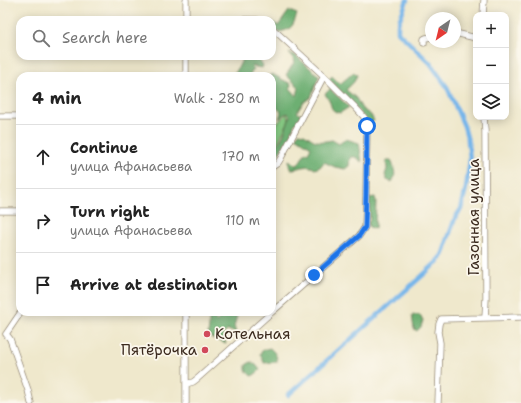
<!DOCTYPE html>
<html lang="en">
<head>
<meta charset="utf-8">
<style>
	body { margin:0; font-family:"Shantell Sans",sans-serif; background:#f2f2f2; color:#222 }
	.controls { position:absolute; right:12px; top:12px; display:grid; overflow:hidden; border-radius:8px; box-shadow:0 2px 10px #0003 }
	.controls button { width:36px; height:36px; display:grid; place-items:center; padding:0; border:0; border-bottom:1px solid #e0e0e0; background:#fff; color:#222; font:20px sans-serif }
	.compass { position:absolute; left:425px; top:12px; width:36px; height:36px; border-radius:50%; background:#fff; box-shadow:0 2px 10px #0003; rotate:215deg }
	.stop { position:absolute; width:12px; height:12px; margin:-9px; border:3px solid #1a73e8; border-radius:50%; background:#fff }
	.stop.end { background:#1a73e8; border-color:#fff; box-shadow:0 1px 4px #0008 }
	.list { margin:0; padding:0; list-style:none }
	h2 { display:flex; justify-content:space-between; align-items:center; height:52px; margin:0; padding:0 16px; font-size:17px }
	h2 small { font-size:13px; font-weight:400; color:#767676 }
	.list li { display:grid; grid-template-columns:26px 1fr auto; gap:12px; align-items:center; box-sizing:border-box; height:64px; padding:0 16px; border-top:1px solid #e0e0e0 }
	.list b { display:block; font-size:15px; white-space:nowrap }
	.list p { margin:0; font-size:13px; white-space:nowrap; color:#767676 }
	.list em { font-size:13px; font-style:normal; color:#767676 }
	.icon { flex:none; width:22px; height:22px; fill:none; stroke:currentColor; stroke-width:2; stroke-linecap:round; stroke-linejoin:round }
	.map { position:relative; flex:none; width:521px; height:403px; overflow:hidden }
	.search { position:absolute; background:#fff; box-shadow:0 2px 10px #0003; left:16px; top:16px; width:260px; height:44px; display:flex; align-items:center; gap:10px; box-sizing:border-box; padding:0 14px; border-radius:12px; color:#767676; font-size:15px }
	.panel { position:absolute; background:#fff; box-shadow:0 2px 10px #0003; left:16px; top:72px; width:260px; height:244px; border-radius:12px }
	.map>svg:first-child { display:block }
</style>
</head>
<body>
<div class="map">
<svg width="521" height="403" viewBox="0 0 521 403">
	<rect width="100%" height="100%" fill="#fbf7ec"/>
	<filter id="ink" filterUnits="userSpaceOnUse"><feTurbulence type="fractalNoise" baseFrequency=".025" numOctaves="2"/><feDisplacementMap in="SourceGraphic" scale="8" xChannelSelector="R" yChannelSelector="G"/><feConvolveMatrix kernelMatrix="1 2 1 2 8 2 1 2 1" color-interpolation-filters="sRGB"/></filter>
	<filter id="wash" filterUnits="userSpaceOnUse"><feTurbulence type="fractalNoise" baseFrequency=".012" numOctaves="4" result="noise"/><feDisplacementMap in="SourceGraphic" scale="16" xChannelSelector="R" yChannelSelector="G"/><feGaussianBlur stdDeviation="0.9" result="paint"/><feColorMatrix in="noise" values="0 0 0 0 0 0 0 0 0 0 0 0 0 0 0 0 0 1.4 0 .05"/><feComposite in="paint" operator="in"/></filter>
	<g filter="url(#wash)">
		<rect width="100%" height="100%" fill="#efe8cc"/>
		<path fill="#87cb84" stroke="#617a51" d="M287,114L289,120L276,146L272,151V131L277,123Z"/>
		<path fill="#6daf72" stroke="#546c48" d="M289,11L297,14C293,26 292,30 278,32L272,27V21L278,26Z
			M289,53L296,56L319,76L311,97L303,103L297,112L302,116L294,125L292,134L277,156L272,157V155L283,136L290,117L288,113L285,114L279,119L281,112L274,105H272V76H270L272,74L291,84L290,88L297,96L299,87L286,75L295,61Z
			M244,56H261L258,59L263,65L262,68L251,66L254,69L249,76H230L236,72Z
			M354,72L357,75L354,82L346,90L356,98L362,109L371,115L374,121L369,123L329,79L332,76L340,84Z
			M330,89L349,107L340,113C330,111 332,107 329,100C328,98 326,96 325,94Z
			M299,133C306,133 310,139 316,141C322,142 327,141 332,140L339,144L346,139L359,143L362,162L356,157H350L349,166L345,169L335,167L324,162L320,167L315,169C307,163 300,169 291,169L289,166V160L297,166L306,152L308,153L311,147L296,137Z
			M386,160H391C394,168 397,175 392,182L387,180L385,175L387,169Z
			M375,197L376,201L375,229L369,227L368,222L370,219L369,198Z
			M209,312H214L216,322L219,319L218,312H238L234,326L236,333L228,330L223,335L226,344L212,338L208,334L209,327Z
			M412,315H420L423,320L421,327L417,331L414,329Z
			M270,348C275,353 277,355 277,362L264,363L263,360L260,354L263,350Z
			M251,362L256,365L260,370L254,375L251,376L246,370V365Z"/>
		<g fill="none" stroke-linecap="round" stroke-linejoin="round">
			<path stroke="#77b6ea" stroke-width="4.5" d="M288,395L422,276L438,261L442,256L455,218L461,209L466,188L470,159L468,141L464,126L447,87L430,63L398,32V24L407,0"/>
		</g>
	</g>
	<g filter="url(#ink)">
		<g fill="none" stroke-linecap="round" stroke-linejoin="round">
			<g stroke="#958975" stroke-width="7">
				<path id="minor" d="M483,15L484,0
					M186,19H193L257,20
					M186,20V0
					M272,28L324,76L355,107L364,117L366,121L367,126L366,195L365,227L359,236L272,312
					M455,33L476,38
					M424,43V39L426,38L431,37
					M186,76V56
					M0,116H20
					M484,117L485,131L486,298L485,318
					M272,167L278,163L281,158L324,76
					M0,211H20
					M6,334L10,339L28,390L31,403
					M6,334L21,312
					M186,384L193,382L197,379L272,312
					M186,403V312
					M438,403L440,343L438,332L439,324L441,319L521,317"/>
			</g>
			<use href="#minor" stroke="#fff" stroke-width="5.5"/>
		</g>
	</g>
	<g fill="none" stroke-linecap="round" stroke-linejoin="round" filter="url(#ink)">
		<path stroke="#1a73e8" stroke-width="5" d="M314,275L359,236L365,227L366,195L367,126"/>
	</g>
	<g fill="#d1495b" stroke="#fbf7ec" stroke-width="1.5">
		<circle cx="207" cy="334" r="4"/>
		<circle cx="205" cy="350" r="4"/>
	</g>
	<g text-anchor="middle" stroke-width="3.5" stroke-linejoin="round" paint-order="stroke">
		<g font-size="15" fill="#3b2a1e" stroke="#fbf7ec">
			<text transform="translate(474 217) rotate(-90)" y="5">Газонная улица</text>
		</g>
		<g font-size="15" fill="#3b2a1e" stroke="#fbf7ec" text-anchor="start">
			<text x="215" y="339">Котельная</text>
			<text x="197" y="355" text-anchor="end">Пятёрочка</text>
		</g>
	</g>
</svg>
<div class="controls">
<button>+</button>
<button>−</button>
<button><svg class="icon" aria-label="layers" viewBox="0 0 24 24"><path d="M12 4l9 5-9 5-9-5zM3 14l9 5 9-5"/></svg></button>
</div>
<svg class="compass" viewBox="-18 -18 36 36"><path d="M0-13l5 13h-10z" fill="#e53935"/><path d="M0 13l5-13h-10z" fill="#767676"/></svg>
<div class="stop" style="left:367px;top:126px"></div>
<div class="stop end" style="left:314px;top:275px"></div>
<div class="search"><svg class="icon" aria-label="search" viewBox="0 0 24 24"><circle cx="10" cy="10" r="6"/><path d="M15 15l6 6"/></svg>Search here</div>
<section class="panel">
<h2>4 min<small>Walk · 280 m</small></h2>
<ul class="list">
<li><svg class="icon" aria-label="ahead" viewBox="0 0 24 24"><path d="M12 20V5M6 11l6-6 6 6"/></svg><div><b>Continue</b><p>улица Афанасьева</p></div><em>170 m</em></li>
<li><svg class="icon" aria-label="right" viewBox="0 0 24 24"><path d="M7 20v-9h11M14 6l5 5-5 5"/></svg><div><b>Turn right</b><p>улица Афанасьева</p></div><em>110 m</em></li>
<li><svg class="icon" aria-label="arrive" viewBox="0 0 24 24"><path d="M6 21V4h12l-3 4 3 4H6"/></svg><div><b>Arrive at destination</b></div></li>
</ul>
</section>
</div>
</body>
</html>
